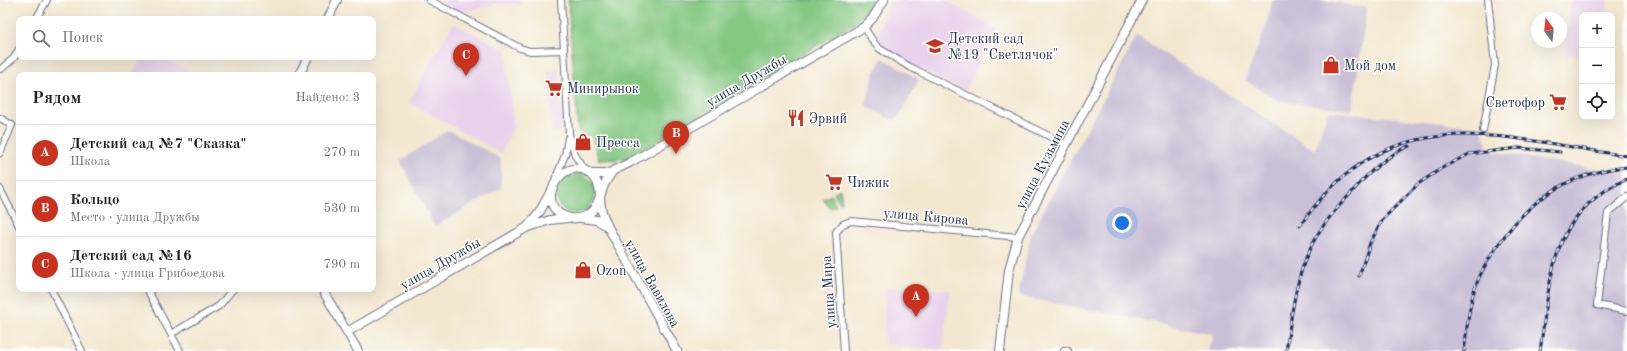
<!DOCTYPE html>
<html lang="ru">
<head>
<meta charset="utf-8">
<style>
	body { margin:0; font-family:"Old Standard TT",serif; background:#f2f2f2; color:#202124 }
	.controls { position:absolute; right:12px; top:12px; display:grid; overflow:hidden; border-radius:8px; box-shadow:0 4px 16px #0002 }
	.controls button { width:36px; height:36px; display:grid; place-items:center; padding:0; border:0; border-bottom:1px solid #e0e0e0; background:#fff; color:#202124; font:20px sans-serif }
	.compass { position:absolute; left:1531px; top:12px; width:36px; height:36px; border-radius:50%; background:#fff; box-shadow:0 4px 16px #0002; rotate:345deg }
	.you { position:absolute; left:1122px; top:223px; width:14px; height:14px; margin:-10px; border:3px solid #fff; border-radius:50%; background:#1a73e8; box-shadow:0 0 0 6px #1a73e833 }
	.badge { display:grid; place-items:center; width:26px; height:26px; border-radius:50%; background:#c8321e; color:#fff; font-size:13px; font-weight:700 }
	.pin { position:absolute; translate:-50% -33px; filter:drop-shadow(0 1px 2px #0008) }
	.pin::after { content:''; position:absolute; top:21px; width:14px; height:12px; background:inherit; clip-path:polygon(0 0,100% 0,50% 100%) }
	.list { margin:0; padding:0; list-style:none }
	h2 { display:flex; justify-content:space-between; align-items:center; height:52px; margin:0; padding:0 16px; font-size:17px }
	h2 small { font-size:13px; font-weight:400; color:#757577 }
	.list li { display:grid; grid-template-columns:26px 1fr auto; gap:12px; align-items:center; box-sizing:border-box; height:56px; padding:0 16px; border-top:1px solid #e0e0e0 }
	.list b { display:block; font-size:15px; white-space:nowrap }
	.list p { margin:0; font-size:13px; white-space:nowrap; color:#757577 }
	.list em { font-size:13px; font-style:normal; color:#757577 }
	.icon { flex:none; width:22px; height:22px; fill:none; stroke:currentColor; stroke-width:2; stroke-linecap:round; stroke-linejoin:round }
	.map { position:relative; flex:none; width:1627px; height:351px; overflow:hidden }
	.search { position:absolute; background:#fff; box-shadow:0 4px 16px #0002; left:16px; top:16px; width:360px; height:44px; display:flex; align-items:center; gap:10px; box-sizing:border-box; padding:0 14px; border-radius:8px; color:#757577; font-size:15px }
	.panel { position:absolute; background:#fff; box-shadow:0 4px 16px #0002; left:16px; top:72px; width:360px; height:220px; border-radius:8px }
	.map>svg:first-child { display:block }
</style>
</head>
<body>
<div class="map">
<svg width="1627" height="351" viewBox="0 0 1627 351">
	<rect width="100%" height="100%" fill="#fdfcf7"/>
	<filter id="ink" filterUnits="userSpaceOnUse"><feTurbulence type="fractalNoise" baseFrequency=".025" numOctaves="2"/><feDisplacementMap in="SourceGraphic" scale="8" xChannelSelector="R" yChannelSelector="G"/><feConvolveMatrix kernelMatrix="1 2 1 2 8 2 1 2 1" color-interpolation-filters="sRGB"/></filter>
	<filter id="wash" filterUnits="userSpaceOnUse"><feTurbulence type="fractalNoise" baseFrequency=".012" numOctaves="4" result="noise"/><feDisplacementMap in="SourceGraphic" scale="16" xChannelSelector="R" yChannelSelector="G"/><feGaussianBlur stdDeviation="0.9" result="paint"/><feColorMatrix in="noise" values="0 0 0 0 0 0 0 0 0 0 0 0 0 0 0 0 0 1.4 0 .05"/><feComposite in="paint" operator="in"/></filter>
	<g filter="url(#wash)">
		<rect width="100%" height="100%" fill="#f3e7cf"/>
		<path fill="#e9d2ed" d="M437,0H521V5L500,3L460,13Z
			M893,0H945L996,29L965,91L893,55L874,37Z
			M1571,0H1608L1606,15H1582V56L1565,54Z
			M453,23L506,50L514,127L501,153L409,102Z
			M142,57H163L196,75H132Z
			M560,70L564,131L552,132L548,71Z
			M885,287L950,290L943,349L884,345Z"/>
		<path fill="#c9bfd7" d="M1273,0H1320L1367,8L1352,110L1279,101L1245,80L1266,26Z
			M1137,36L1315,150L1328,111L1481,127L1489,151L1627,174V351H1208L1213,334L1018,296L1031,234Z
			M882,58L919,79L900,116L893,120L866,106L874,73Z
			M448,130L501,159V188L435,226L400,161Z"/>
		<path fill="#84c882" stroke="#507c70" d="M568,0H872L861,18L855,23L627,159L599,160L591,135H583L578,130Z
			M555 193a20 20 0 1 1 40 0a20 20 0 1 1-40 0Z
			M840,189L842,202L840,203L834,193Z
			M831,195L836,206L830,208L823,199Z"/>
	</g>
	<g filter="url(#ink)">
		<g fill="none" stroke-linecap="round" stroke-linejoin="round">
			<g stroke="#676f86" stroke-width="8">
				<path id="street" d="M429,0L520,48L530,51L564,50
					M561,0L569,134L575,155L586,172
					M36,19L47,0
					M864,27L874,43L880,49L908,66L1067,145
					M1,69L14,58L19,49
					M0,118L12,125L0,153
					M1483,130L1495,65L1488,0
					M555,180L565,155L568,138
					M0,189L19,226
					M1627,197L1608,213L1597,305L1627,311
					M51,289L82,351
					M147,289L180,351
					M171,334L219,306L233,289
					M1064,350L1068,351
					M844,351L836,232L843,224L851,221L1018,237"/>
			</g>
			<g stroke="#676f86" stroke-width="10">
				<path id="secondary" d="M328,19L337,0
					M299,75L308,57
					M612,172C609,177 605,182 603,188C600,196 599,204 593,210C588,216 579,219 571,218C525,209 569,142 596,180C601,188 599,197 601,207C602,214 605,220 608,227L677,351
					M591,174H607L631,162L864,27L872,19L884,0
					M582,218L597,220L607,226
					M528,226L539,213L551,191
					M322,289L358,351
					M347,332L526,228L550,220L568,218
					M1000,351L1009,270L1018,237L1142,0"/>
			</g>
			<use href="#street" stroke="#fff" stroke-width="6"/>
			<use href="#secondary" stroke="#fff" stroke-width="8"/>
			<g stroke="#1b2f5e" stroke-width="3">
				<path id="rail" d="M1300,226C1388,97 1497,137 1627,156
					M1359,276L1370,243L1383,219L1418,184L1442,168L1469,154L1518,148L1560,152
					M1286,351C1292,313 1296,271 1316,237C1326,220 1339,206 1352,192C1368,173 1386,156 1409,146
					M1464,351C1467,331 1468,308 1475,288C1481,270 1490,256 1501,241C1532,197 1572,172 1627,167
					M1540,351C1551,278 1549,213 1627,179"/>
			</g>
			<use href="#rail" stroke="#fdfcf7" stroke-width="1.5" stroke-dasharray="4.5" stroke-linecap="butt"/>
		</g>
	</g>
	<defs>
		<g id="school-bare" transform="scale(1.38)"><path d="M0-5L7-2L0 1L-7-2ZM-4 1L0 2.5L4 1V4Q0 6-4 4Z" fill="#c8321e" stroke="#fdfcf7" stroke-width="2.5" paint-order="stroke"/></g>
		<g id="shop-bare" transform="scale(1.38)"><path d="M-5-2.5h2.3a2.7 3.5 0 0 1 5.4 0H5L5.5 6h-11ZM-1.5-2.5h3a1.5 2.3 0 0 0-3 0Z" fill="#c8321e" stroke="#fdfcf7" stroke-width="2.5" paint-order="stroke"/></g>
		<g id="supermarket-bare" transform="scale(1.38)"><path d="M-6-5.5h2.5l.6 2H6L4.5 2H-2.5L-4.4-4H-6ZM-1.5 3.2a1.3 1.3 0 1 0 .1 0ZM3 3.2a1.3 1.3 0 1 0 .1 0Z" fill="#c8321e" stroke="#fdfcf7" stroke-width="2.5" paint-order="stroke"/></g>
		<g id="restaurant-bare" transform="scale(1.38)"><path d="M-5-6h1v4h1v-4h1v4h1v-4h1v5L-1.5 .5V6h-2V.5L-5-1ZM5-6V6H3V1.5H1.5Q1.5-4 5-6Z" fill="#c8321e" stroke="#fdfcf7" stroke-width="2.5" paint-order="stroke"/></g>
	</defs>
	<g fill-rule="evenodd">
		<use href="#school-bare" x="935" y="46"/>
		<use href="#shop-bare" x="1331" y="65"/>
		<use href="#supermarket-bare" x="554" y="88"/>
		<use href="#supermarket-bare" x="1558" y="102"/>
		<use href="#restaurant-bare" x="796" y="118"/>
		<use href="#shop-bare" x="583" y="142"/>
		<use href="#supermarket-bare" x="834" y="182"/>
		<use href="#shop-bare" x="583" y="270"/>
	</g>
	<g text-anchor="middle" stroke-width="3" stroke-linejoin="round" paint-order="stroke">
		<g font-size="14" fill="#1b2f5e" stroke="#fdfcf7" text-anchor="start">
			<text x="948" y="43">Детский сад<tspan x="948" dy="16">№19 "Светлячок"</tspan></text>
			<text x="1344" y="70">Мой дом</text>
			<text x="567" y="93">Минирынок</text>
			<text x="1545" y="107" text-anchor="end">Светофор</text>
			<text x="809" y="123">Эрвий</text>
			<text x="596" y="147">Пресса</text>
			<text x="847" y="187">Чижик</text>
			<text x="596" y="275">Ozon</text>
		</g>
		<g font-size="14" fill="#1b2f5e" stroke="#fdfcf7">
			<text transform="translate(746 80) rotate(-30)" y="5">улица Дружбы</text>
			<text transform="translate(1042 164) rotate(-62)" y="5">улица Кузьмина</text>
			<text transform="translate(926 216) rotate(5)" y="5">улица Кирова</text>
			<text transform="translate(440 263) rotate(-30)" y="5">улица Дружбы</text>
			<text transform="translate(653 283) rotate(61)" y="5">улица Вавилова</text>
			<text transform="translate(828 292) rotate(-94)" y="5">улица Мира</text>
		</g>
	</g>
</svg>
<div class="controls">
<button>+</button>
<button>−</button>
<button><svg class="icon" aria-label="locate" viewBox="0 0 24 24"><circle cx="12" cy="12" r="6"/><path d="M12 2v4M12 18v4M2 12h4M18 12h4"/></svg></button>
</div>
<svg class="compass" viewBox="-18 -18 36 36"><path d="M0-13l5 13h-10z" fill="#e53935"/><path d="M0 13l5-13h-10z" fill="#757577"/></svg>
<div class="you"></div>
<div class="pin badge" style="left:916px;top:317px">A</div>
<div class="pin badge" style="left:676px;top:154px">B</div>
<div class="pin badge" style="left:466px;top:76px">C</div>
<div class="search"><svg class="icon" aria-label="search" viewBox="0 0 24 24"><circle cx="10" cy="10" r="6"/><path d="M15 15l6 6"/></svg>Поиск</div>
<section class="panel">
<h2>Рядом<small>Найдено: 3</small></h2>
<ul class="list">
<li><span class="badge">A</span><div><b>Детский сад №7 &quot;Сказка&quot;</b><p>Школа</p></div><em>270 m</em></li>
<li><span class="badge">B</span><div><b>Кольцо</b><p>Место · улица Дружбы</p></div><em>530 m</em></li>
<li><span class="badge">C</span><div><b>Детский сад №16</b><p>Школа · улица Грибоедова</p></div><em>790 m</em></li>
</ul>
</section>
</div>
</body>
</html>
